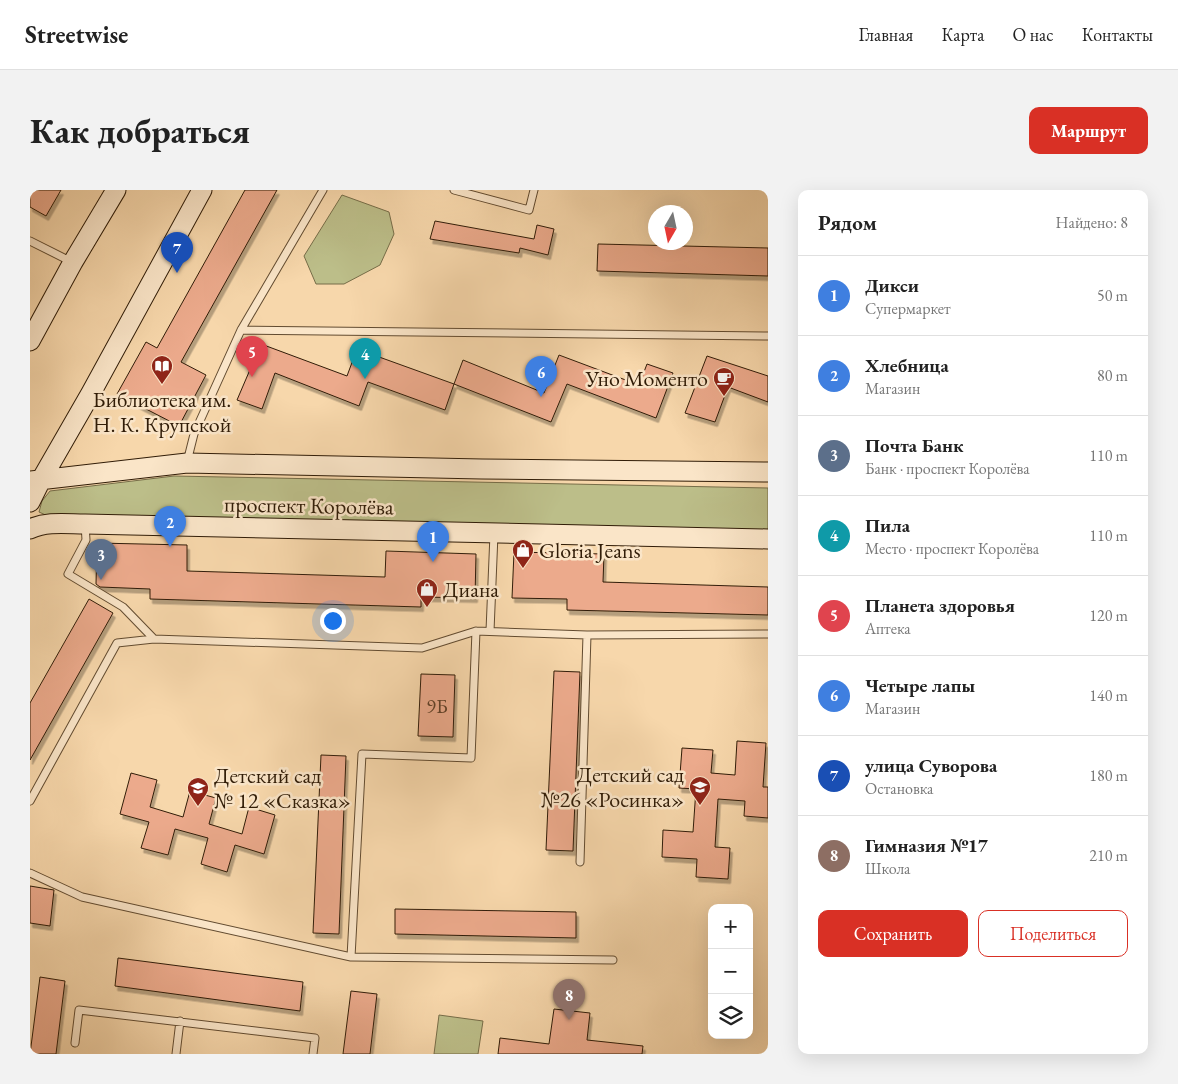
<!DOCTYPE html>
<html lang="ru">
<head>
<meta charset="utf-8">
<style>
	body { margin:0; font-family:"EB Garamond",serif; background:#f2f2f2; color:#222 }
	.controls { position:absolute; right:15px; bottom:15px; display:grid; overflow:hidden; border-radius:10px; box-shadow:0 5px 20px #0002 }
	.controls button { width:45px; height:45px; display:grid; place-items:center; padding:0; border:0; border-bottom:1px solid #e0e0e0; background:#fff; color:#222; font:25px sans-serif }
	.compass { position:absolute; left:618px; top:15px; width:45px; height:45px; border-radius:50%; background:#fff; box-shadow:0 5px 20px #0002; rotate:189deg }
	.you { position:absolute; left:302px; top:430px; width:18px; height:18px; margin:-12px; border:4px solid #fff; border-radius:50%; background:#1a73e8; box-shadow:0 0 0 8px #1a73e833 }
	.badge { display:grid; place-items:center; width:32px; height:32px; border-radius:50%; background:#d93025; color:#fff; font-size:16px; font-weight:700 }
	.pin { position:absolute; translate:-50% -41px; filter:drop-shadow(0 1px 2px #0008) }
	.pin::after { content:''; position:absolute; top:26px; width:18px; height:15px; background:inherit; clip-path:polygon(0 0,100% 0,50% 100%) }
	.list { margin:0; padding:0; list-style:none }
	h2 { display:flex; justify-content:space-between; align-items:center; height:65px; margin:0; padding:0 20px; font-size:21px }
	h2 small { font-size:16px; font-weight:400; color:#767676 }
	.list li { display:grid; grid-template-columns:32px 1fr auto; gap:15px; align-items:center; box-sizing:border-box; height:80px; padding:0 20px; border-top:1px solid #e0e0e0 }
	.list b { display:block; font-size:19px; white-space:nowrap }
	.list p { margin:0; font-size:16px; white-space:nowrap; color:#767676 }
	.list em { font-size:16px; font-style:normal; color:#767676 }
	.actions { display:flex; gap:10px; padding:15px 20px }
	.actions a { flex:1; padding:11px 0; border:1px solid #d93025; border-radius:10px; text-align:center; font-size:18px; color:#d93025 }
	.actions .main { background:#d93025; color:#fff }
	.icon { flex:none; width:28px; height:28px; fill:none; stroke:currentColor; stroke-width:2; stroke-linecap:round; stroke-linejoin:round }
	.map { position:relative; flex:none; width:738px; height:864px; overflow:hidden; border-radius:10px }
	header { display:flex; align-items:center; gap:30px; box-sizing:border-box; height:70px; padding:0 25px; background:#fff; border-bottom:1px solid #e0e0e0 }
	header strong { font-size:24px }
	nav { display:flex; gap:28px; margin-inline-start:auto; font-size:18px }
	.intro { display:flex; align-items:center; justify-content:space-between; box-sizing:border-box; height:120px; padding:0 30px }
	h1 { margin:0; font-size:35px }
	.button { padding:12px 22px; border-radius:10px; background:#d93025; color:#fff; font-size:18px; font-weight:700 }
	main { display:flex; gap:30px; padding:0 30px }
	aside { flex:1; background:#fff; border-radius:10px; box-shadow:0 5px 20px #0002 }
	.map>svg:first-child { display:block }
</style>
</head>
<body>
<header>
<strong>Streetwise</strong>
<nav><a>Главная</a><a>Карта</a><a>О нас</a><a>Контакты</a></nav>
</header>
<div class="intro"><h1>Как добраться</h1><a class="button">Маршрут</a></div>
<main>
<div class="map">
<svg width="738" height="864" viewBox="0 0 738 864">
	<defs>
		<filter id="shadow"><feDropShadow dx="2.5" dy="4.5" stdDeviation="0" flood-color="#0004"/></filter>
	</defs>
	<rect width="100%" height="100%" fill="#f7d7ab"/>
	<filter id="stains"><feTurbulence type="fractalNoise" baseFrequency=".004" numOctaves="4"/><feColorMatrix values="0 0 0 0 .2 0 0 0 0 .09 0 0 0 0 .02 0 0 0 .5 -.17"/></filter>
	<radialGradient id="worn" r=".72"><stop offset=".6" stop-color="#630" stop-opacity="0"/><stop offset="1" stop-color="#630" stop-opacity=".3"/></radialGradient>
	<path fill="#bcbe89" stroke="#766d48" d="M312,5L359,22L364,44L350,75L314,94H286L274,66Z
		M144,286L738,298V344L20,327L9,322L12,311L20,301Z
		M409,825L453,831L448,864H404Z"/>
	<path fill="#ecaa8c" stroke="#301c07" filter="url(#shadow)" d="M3,0H31L16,26L0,17V5Z
		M215,0H247L151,172L176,185L149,236L87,204L116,152L127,158Z
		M405,31L504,49L507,35L524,39L518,65L490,58L489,63L400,49Z
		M568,54L738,58V86L567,81Z
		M231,154L317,186L327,159L424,194L415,220L338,192L329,216L245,183L232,219L207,210Z
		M529,165L609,195L617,174L643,183L626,228L537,194L521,232L424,194L433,170L514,203Z
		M677,166L738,186V212L698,197L685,232L655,223Z
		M67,353L157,355V381L355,387L356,361L446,364L445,408L391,407V417L120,409V399L70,397L66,394Z
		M484,362L574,364L573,392L738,397V425L537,420V409L482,408Z
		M59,409L83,423L0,570V513Z
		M524,481L550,482L543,661L516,660Z
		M391,484L425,485L423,547L388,546Z
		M707,551L736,553L733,597H738V628L714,626L715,611L688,609L685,657L700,658L698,689L666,687L667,669L632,667L633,640L663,642L666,599L649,598L652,558L683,560L681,583L705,585Z
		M291,565L316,566L309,744L283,743Z
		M101,583L127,590L120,617L153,627L160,601L186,608L179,634L212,644L219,617L245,625L234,664L205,655L197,682L171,674L178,648L145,639L138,665L111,658L119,632L90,624Z
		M0,696L24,700L20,736L0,733Z
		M365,719L546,722V748L365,744Z
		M88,768L273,792L270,821L85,796Z
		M10,787L35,791L26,864H0Z
		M321,801L347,804L340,864H313Z
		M524,819L560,823L557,850L613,856L612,864H468L470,848L519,854Z"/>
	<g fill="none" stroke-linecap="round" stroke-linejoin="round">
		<g stroke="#624b30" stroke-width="9">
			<path id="lane" d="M424,0L499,20L504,0
				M0,51L42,72
				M211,140L738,146
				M157,272L164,244L211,140L293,0
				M460,441L464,344
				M124,449L392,458L446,441L557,445L738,444
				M0,611L87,453L124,449L93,417L38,384L56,350L55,334
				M550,672L557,445
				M0,683L52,707L321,767L583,770
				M321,767L332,564L441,568L446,441
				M45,853L49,820L285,848L283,864
				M146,864L150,831"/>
		</g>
		<g stroke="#301c07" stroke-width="21">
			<path id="secondary" d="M0,151L43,72L86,0
				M0,291L157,273L452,279L738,282
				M0,312L11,290L61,203L172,0
				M0,339C17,331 37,334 55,334L738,349"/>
		</g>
		<use href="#lane" stroke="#fae5c8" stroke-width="7"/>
		<use href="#secondary" stroke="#fae5c8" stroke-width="19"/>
	</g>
	<defs>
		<g id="library-pin" transform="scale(1.125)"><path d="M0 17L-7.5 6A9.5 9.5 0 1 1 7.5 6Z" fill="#8f2418" stroke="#fae5c8"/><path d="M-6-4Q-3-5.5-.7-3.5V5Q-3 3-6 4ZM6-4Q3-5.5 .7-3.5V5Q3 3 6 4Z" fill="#fff"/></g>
		<g id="cafe-pin" transform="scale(1.125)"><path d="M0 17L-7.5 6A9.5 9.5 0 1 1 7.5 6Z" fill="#8f2418" stroke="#fae5c8"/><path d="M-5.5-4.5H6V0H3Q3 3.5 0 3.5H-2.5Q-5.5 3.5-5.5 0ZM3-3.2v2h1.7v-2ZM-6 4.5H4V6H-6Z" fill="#fff"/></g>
		<g id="shop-pin" transform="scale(1.125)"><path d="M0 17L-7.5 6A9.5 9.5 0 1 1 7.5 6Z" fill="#8f2418" stroke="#fae5c8"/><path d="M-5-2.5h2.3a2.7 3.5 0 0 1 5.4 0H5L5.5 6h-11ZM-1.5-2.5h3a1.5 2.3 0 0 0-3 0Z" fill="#fff"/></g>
		<g id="school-pin" transform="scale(1.125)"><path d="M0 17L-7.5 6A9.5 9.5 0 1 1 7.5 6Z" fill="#8f2418" stroke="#fae5c8"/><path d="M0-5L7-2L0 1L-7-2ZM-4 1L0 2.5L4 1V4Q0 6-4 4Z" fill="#fff"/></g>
	</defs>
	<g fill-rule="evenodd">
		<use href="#library-pin" x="132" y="176"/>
		<use href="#cafe-pin" x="694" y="188"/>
		<use href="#shop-pin" x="493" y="360"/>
		<use href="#shop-pin" x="397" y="399"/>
		<use href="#school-pin" x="670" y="597"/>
		<use href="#school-pin" x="168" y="598"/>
	</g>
	<g text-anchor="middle" stroke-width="5" stroke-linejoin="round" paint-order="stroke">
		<g font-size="20" fill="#5f4028">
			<text x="407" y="523">9Б</text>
		</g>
		<g font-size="22" fill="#301c07" stroke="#fae5c8" text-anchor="start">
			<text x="678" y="196" text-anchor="end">Уно Моменто</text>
			<text x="132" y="217" text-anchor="middle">Библиотека им.<tspan x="132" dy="25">Н. К. Крупской</tspan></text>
			<text x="509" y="368">Gloria Jeans</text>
			<text x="413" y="407">Диана</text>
			<text x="654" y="592" text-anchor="end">Детский сад<tspan x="654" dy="25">№26 «Росинка»</tspan></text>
			<text x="184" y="593">Детский сад<tspan x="184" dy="25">№ 12 «Сказка»</tspan></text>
		</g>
		<g font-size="22" fill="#301c07" stroke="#fae5c8">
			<text transform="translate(279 315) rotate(1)" y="8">проспект Королёва</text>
		</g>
	</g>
	<rect width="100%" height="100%" filter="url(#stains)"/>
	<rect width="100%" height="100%" fill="url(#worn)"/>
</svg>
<div class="controls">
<button>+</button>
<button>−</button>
<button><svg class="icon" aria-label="layers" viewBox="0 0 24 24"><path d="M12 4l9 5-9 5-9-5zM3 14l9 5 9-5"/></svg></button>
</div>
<svg class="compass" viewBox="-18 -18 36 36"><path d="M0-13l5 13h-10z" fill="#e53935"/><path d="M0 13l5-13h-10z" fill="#767676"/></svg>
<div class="you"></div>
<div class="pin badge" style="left:403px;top:372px;background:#3f7fe0">1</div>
<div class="pin badge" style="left:140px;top:357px;background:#3f7fe0">2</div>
<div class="pin badge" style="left:71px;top:390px;background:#5c6f8a">3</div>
<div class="pin badge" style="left:335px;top:189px;background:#0f9aa8">4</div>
<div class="pin badge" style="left:222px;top:187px;background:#e0444e">5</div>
<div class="pin badge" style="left:511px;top:207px;background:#3f7fe0">6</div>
<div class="pin badge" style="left:147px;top:83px;background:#1a4fb4">7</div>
<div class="pin badge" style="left:539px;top:830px;background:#8d6e63">8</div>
</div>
<aside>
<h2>Рядом<small>Найдено: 8</small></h2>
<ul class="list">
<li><span class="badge" style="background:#3f7fe0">1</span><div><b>Дикси</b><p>Супермаркет</p></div><em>50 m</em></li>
<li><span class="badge" style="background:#3f7fe0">2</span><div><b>Хлебница</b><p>Магазин</p></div><em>80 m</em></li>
<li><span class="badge" style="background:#5c6f8a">3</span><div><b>Почта Банк</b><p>Банк · проспект Королёва</p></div><em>110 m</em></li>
<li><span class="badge" style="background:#0f9aa8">4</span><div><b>Пила</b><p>Место · проспект Королёва</p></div><em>110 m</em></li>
<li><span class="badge" style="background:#e0444e">5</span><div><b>Планета здоровья</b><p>Аптека</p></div><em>120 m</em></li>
<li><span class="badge" style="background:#3f7fe0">6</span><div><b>Четыре лапы</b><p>Магазин</p></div><em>140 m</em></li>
<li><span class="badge" style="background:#1a4fb4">7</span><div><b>улица Суворова</b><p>Остановка</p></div><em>180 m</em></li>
<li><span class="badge" style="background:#8d6e63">8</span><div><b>Гимназия №17</b><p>Школа</p></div><em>210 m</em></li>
</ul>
<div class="actions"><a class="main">Сохранить</a><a>Поделиться</a></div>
</aside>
</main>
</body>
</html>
